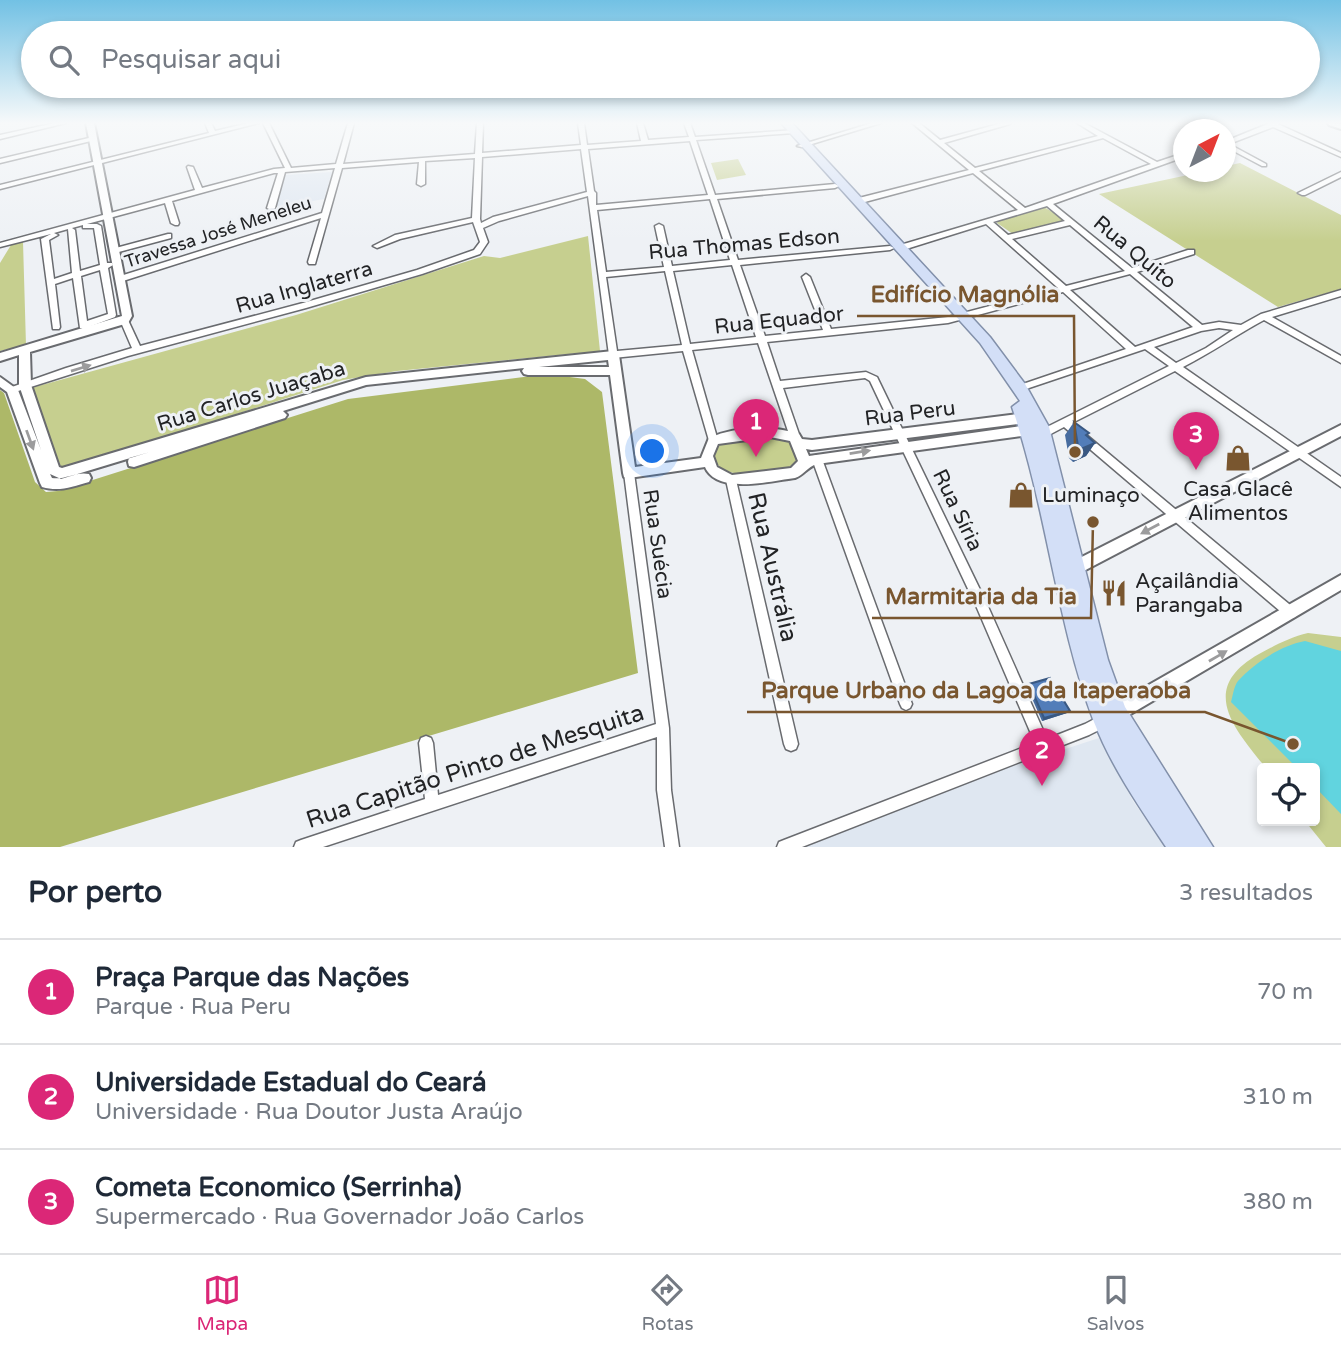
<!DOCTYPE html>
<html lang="pt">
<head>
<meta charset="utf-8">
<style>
	body { margin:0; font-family:"Varela Round",sans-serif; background:#f6f6f7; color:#1f2937 }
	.controls { position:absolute; right:21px; bottom:21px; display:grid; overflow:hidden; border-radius:7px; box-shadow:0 4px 10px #0003 }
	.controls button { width:63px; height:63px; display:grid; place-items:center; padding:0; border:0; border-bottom:2px solid #e0e1e3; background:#fff; color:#1f2937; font:35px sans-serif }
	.compass { position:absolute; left:1173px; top:119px; width:63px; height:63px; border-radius:50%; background:#fff; box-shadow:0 4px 10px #0003; rotate:42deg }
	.you { position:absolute; left:653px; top:452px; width:24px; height:24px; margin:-18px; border:5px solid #fff; border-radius:50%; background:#1a73e8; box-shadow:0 0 0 10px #1a73e833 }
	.badge { display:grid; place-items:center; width:46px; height:46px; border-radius:50%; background:#db2777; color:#fff; font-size:23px; font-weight:700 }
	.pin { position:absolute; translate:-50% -58px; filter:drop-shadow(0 2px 4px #0008) }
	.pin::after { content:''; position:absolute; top:37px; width:24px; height:21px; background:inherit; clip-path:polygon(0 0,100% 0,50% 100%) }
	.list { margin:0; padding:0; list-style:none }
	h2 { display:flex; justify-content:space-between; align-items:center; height:91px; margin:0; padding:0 28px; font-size:30px }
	h2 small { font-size:23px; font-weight:400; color:#747a83 }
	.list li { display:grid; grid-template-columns:46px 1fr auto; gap:21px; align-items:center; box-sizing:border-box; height:105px; padding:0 28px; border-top:2px solid #e0e1e3 }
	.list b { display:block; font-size:26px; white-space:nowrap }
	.list p { margin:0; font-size:23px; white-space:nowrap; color:#747a83 }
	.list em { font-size:23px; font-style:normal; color:#747a83 }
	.icon { flex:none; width:38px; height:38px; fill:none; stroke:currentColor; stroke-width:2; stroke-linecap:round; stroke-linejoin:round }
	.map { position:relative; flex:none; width:1341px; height:847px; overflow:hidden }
	.search { position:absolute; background:#fff; box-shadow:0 4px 10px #0003; left:21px; right:21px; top:21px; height:77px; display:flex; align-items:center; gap:18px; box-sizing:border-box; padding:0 24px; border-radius:38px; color:#747a83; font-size:26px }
	.sheet { height:406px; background:#fff }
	nav { display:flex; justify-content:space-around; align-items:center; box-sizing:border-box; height:98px; border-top:2px solid #e0e1e3; background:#fff; font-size:19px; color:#747a83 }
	nav a { display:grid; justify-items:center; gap:4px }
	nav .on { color:#db2777 }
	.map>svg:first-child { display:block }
</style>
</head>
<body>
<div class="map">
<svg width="1341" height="847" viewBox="0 0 1341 847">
	<rect width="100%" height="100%" fill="#eef1f5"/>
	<path fill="#dfe7f1" d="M332,172L324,199L274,208L285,175Z
		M1099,738L1133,801L1165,847H798L1001,770Z"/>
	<path fill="#c6cf8f" d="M738,159L746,175L717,180L711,163Z
		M1240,163L1341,215V289L1278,307L1099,194L1202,172H1226V166Z
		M1044,207L1064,219L1063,222L1013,234L997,223L998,221Z
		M588,236L600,351L397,371L343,380L62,470L31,388L296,315L484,256L500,258Z
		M23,242L26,345L0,351V263L11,245Z
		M781,435L794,443L798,455C797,458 796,462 793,465C780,478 705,483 715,449L724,441Z
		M1308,633L1341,637V847H1326L1305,821H1315V768H1266C1235,729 1197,689 1259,654C1274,646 1290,637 1308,633Z"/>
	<path fill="#adb868" d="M547,374L585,379L602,392L638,673L60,847H0V390L4,393L35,482L46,492L58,491L348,399Z"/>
	<path fill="#61d4df" d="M1305,641L1341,651V814L1315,787V768H1297L1231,702C1233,695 1234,686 1238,681C1254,663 1282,645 1305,641Z"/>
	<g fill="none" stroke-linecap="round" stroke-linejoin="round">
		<g stroke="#696b6f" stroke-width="3">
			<path id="minor" d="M55,123H66L0,139V135Z
				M205,123H211L215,131L249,123H259L0,189V185L209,133Z
				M263,123H269L291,168L336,164L348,123H354L343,164L475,154L477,123H483L482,153L581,145L578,123H584L587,145L641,141L637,123H643L648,140L689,137L684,123H690L695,137L796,130L797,131L794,133L696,140L715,195L835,184L839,186L835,188L717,199L738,260L890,246L894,248L890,250L740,265L765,336L823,330L802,277L806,274L810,277L831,329L948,317L1058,288L986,224L903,250H897V246L1018,210L973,173L861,203H855V199L969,170L912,123H919L940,140L1002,123H1011L1010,124L944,143L975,168L1098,136L1077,123H1084L1157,162L1184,153V157L1053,204L1132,268L1188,250H1194V254L1137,272L1202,325L1219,322L1241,325L1261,314L1341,290V296L1272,317L1341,356V363L1264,320C1236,335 1211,353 1183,367L1341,477V487L1175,371L1072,423L1295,609L1297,613L1295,617L1291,618L1287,617L1064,427L1045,437H1039L1037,434L1039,431L1169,366L1145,349L1023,390H1017L1015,388L1017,386L1126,349L1063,292L948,323L767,342L780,381L866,372L877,377L986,602L1047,739L1085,724L1104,714L1109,715L1110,720L1109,725L1089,735L802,847H777L779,842L784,840L1035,743L977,608L870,381L865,378L783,388L800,437L798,440H792L790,437L758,343L692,350L718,441L716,444H710L683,351L613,358L609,355L588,196L499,221L483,228L488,242L480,254L422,274L306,308L128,356L15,392H9L7,390L9,388L66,368L132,348L120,320L121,318H127L140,346L303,303L417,270L474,250L480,242L473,222L400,239L377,248L373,246L395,235L472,218L475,158L425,161V184L421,186L417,184L419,162L342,168L315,264H309L308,262L321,218L123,281H117V277L322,213L335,168L285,172L275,208L271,210L267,208L278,173H274L172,201L179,223L178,225H175L171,223L165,203L87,224H97L101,226L107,263H112L113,265L108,268L116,315L115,317L86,328H80L73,278L55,284L60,327L59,329H53L41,239L51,234L0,247V243L195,190L187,167L188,166L193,167L202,188L274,169L285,168ZM1103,138L1151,164L1025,208L979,171ZM690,141L708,195L596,205V193L594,191L588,149ZM581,149L587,192L493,217L481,223L480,219L482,157ZM710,199L730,260L672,266L663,226L659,224L655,226L664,267L606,272L597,210ZM1047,206L1065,221L1008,235L993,222ZM83,225V228H94L100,265L80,271L75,230L72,228ZM1070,225L1125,271L1066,286L1012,239ZM68,229L72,273L54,279L49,240L58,235L54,233ZM732,265L756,337L690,344L673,271ZM100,270L108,314L87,321L81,276ZM665,271L682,345L617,351L606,277ZM1130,274L1193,327L1135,347L1070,290ZM1219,328L1233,330L1206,348L1176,363L1154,347L1201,331Z
				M872,123H881L802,147L797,146Z
				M1187,123H1194L1201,130H1194Z
				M1270,123H1279L1278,124L1341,153V157L1273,127L1229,144L1266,164V166H1262L1226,147V141Z
				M93,137L96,139L95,140L0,163V159Z
				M1341,172V177L1305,195H1302L1298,193Z
				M168,234H171V238L115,253L111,251L112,249Z
				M817,455L821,456L822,459L912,704L910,708L906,710L902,708L900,704L812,459L813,456Z
				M629,469L633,470L634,473L669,728L671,790L679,847H665L657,790V737L323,847H294L296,842L301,840L425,799L419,743L421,738L426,736L431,738L433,743L438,795L656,724L624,473L625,470Z
				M731,476L735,477L736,480L798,744L796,749L791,751L786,749L784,744L726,480L727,477Z"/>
		</g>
		<g stroke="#696b6f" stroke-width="4">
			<path id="tertiary" d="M86,123H94L132,316L128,323L30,352L31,385L59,467L62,468L366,377L613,351L619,355L635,467L701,458L709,438C736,426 772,425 799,434L802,439L812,440L1026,413L1032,418L1026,423L812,450L806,449L809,456L1029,425L1033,427L1035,430L1033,433L1029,435L817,464C807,467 804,475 795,478C771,481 717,495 705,467L629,478L624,477L623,473L610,375H528L524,374L522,371L524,368L366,385L283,411L287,415L285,418L134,467L129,466L128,462L129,458L150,452L61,479L50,474L52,478C65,480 77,471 89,474L91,478L89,482C72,487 59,492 42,487L40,483L7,392L0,387V377L18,390L41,450L19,385V355L0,361V353L122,316ZM608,360L609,367H539ZM770,437L790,441L798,461L791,468L732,475L717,467L713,456L718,444Z
				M1328,123L1341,124V129L1329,125Z
				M1341,425V436L1076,575L1071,576L1066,575L1064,570L1066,565Z
				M1341,575V590L1117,722L1111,724L1105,722L1103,716L1105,710Z"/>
		</g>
		<g stroke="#8290aa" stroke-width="3">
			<path id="primary" d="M781,123H792L990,337L1025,384L1049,427L1108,660L1125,707L1213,847H1166C1140,808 1111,766 1094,722C1056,621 1047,510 1012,407L1020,401L980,343Z"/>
		</g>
		<use href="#minor" fill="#fff" fill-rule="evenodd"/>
		<use href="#tertiary" fill="#fff" fill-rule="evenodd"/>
		<use href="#primary" fill="#d3dff7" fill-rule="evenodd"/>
	</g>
	<path fill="#476c9f" d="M1074,422L1095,443L1086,456L1073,462L1069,458L1065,435Z
		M1029,684L1067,713L1042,721L1027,687Z"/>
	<path fill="#395882" d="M1095,443L1086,456L1073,462L1081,449Z
		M1070,711L1067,713L1042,721L1044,718Z"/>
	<path fill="#527db9" stroke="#395882" stroke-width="2" d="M1074,422L1089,433L1086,435L1095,443L1081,449L1078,446Z
		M1050,678L1070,711L1044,718L1029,684Z"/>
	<defs><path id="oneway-solid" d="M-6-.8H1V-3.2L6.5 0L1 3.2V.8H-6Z" transform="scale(1.75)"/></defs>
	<g fill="#9c9c9d">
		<use href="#oneway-solid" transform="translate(81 368) rotate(-17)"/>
		<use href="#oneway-solid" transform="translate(30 440) rotate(70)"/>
		<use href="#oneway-solid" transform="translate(860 452) rotate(-9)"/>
		<use href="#oneway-solid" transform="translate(1150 529) rotate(152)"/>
		<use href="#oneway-solid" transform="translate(1218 656) rotate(-30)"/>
	</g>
	<linearGradient id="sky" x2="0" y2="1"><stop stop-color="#72c1e4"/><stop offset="0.51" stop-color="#f7f9fa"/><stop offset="1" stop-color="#f7f9fa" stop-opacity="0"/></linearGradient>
	<rect width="1341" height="241" fill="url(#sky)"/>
	<defs>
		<g id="shop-bare" transform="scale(2.1)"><path d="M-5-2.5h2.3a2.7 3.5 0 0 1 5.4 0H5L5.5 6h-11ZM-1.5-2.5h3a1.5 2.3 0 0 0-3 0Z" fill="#79562f" stroke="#eef1f5" stroke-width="2.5" paint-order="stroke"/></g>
		<g id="restaurant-bare" transform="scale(2.1)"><path d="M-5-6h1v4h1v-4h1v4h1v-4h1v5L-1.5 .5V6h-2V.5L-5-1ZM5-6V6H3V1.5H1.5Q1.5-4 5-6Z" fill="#79562f" stroke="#eef1f5" stroke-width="2.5" paint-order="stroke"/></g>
	</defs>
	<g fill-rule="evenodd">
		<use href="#shop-bare" x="1238" y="458"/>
		<use href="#shop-bare" x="1021" y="495"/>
		<use href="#restaurant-bare" x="1114" y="593"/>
	</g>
	<g text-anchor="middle" stroke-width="6" stroke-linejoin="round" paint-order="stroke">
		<g font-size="18" fill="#222325" stroke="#eef1f5">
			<text transform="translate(218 232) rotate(-18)" y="6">Travessa José Meneleu</text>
		</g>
		<g font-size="21" fill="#222325" stroke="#eef1f5">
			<text transform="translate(744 244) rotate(-5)" y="7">Rua Thomas Edson</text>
			<text transform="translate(1135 252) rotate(40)" y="7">Rua Quito</text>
			<text transform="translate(304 287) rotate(-16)" y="7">Rua Inglaterra</text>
			<text transform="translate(779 320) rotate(-6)" y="7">Rua Equador</text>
			<text transform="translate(251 396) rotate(-17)" y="7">Rua Carlos Juaçaba</text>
			<text transform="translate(910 413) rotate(-7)" y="7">Rua Peru</text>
			<text transform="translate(958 510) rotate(64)" y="7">Rua Síria</text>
			<text transform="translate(658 544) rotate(82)" y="7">Rua Suécia</text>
		</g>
		<g font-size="21" fill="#222325" stroke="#eef1f5" text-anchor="start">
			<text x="1238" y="496" text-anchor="middle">Casa Glacê<tspan x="1238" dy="24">Alimentos</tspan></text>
			<text x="1042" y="502">Luminaço</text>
			<text x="1135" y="588">Açailândia<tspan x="1135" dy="24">Parangaba</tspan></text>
		</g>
		<g font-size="24" fill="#222325" stroke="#eef1f5">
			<text transform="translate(773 567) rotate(77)" y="8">Rua Austrália</text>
			<text transform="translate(475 766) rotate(-18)" y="8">Rua Capitão Pinto de Mesquita</text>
		</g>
	</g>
	<path fill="none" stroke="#79562f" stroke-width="2.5" d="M1075 452L1074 316H857M1093 522L1091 618H872M1293 744L1205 712H747"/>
	<g fill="#79562f" stroke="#eef1f5" stroke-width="2.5">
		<circle cx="1075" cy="452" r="7"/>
		<circle cx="1093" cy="522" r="7"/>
		<circle cx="1293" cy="744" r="7"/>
	</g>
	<g font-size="23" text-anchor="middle" font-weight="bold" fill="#79562f" stroke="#eef1f5" stroke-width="6" stroke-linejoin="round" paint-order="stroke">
		<text x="965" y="302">Edifício Magnólia</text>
		<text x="981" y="604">Marmitaria da Tia</text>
		<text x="976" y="698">Parque Urbano da Lagoa da Itaperaoba</text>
	</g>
</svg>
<div class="controls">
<button><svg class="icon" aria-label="locate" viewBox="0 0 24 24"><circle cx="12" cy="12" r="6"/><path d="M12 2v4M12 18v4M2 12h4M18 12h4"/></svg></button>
</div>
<svg class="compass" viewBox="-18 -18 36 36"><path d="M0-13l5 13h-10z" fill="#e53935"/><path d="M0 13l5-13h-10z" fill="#747a83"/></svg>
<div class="you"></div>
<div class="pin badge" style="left:756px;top:457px">1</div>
<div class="pin badge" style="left:1042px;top:786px">2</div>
<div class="pin badge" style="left:1196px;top:470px">3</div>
<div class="search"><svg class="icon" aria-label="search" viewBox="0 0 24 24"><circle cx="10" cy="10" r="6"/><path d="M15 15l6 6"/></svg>Pesquisar aqui</div>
</div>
<section class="sheet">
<h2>Por perto<small>3 resultados</small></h2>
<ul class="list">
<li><span class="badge">1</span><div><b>Praça Parque das Nações</b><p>Parque · Rua Peru</p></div><em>70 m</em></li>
<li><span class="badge">2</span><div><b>Universidade Estadual do Ceará</b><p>Universidade · Rua Doutor Justa Araújo</p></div><em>310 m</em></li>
<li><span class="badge">3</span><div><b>Cometa Economico (Serrinha)</b><p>Supermercado · Rua Governador João Carlos</p></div><em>380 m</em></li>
</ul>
</section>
<nav>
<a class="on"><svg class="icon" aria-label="map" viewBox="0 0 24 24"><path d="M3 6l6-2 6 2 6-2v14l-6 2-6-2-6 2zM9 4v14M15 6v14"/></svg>Mapa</a>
<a><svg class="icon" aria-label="directions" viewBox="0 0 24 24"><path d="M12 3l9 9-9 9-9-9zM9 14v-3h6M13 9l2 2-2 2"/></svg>Rotas</a>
<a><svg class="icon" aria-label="saved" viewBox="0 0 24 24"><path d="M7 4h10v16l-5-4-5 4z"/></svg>Salvos</a>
</nav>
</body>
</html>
